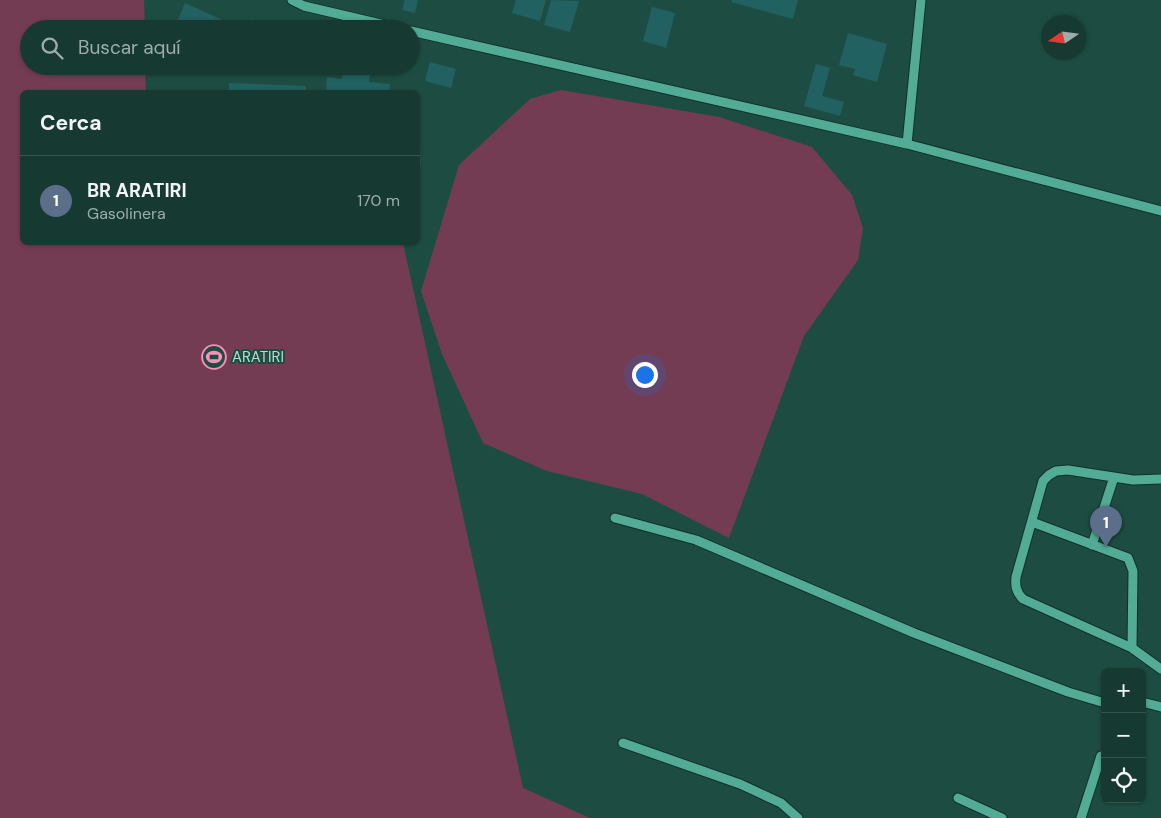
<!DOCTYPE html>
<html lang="es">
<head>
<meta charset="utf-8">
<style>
	body { margin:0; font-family:"DM Sans",sans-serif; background:#23453e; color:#f1f3f6 }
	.controls { position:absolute; right:15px; bottom:15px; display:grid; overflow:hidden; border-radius:8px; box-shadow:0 1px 4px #0004 }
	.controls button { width:45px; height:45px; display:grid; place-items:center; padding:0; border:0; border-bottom:1px solid #35544d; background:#163a32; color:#f1f3f6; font:25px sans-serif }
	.compass { position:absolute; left:1041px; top:15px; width:45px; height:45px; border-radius:50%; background:#163a32; box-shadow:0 1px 4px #0004; rotate:257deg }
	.you { position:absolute; left:644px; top:374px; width:18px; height:18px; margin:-12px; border:4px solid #fff; border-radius:50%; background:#1a73e8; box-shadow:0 0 0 8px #1a73e833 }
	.badge { display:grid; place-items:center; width:32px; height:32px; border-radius:50%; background:#8abfa5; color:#fff; font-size:16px; font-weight:700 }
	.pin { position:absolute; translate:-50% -41px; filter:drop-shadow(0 1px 2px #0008) }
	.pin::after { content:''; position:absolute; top:26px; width:18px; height:15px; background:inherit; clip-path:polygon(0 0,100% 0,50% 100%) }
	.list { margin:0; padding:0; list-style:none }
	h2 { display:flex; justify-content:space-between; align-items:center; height:65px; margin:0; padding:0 20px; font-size:21px }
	h2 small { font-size:16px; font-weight:400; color:#9eadac }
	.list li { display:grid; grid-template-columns:32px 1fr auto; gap:15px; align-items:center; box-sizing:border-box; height:90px; padding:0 20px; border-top:1px solid #35544d }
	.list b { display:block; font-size:19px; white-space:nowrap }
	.list p { margin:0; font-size:16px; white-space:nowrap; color:#9eadac }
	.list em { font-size:16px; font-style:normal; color:#9eadac }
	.icon { flex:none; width:28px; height:28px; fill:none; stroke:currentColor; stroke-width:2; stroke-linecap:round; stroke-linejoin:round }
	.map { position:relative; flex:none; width:1161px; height:818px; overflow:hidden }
	.search { position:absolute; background:#163a32; box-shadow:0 1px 4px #0004; left:20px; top:20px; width:400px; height:55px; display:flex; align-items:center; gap:12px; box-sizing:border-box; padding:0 18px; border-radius:28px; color:#9eadac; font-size:19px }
	.panel { position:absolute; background:#163a32; box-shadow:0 1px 4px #0004; left:20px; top:90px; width:400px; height:155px; border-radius:8px }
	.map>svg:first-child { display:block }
</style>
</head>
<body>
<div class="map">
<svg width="1161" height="818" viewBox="0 0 1161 818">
	<rect width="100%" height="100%" fill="#1d4d42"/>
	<path fill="#743c53" d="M0,0H144L145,29H29V66H145L146,92H22V242L403,243L523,788L590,818H0Z
		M561,90L719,117L812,147L852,195L863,228L858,260L804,336L729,538L642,494L547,471L483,443L442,354L421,291L459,165L530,99Z"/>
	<path fill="#226161" d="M405,0H418L415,13L402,10Z
		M516,0H546L540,21L512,13Z
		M551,0L579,1L570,32L544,25Z
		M732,0H798L793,19L731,2Z
		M185,3L225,21L221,29H207L195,23L192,29H174Z
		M652,7L675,13L666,48L643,41Z
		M252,19L267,24L266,29H249Z
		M848,33L887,44L877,82L853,75L855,69L839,65Z
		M430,62L456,69L451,88L425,81Z
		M816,64L830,68L822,96L844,102L840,116L804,106Z
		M291,66H323L321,75Z
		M343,66H359V70L370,71L369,82L390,84L389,92L326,91L327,77L342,79Z
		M229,83L306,86V92H229Z
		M419,127L421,165H418V128Z"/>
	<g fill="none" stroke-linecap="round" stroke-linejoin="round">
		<g stroke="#133029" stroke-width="11">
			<path id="minor" d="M292,0L304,6L402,29
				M411,31L907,144L1161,211
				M907,144L921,0
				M1161,479L1133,480L1068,470L1056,471L1049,475L1043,481L1016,577C1015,586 1016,592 1023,599L1132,648L1161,669
				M615,518L696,540L914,633L1068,692L1105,703
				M1032,522L1128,558L1133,571L1132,648
				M1092,545L1114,477
				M1142,702L1161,707
				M623,743L740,784L781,803L798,818
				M958,798L1002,818
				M1081,818L1101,756"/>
		</g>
		<use href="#minor" stroke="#51ab95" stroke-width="9"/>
	</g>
	<defs>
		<g id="stadium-ring" transform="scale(1.25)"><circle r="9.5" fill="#1d4d42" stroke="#fe8ebc" stroke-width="1.5"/><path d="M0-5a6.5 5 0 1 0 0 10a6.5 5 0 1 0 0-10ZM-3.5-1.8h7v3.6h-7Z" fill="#fe8ebc"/></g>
	</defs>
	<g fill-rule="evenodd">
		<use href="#stadium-ring" x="214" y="357"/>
	</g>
	<g text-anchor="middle" stroke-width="4" stroke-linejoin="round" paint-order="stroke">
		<g font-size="15" fill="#b3ddd1" stroke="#1d4d42" text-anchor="start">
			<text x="232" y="362">ARATIRI</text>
		</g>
	</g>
</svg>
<div class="controls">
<button>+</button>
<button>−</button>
<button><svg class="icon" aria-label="locate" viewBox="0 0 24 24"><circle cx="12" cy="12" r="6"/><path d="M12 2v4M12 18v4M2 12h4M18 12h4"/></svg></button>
</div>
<svg class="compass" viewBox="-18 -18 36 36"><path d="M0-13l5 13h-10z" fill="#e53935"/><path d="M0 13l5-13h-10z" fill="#9eadac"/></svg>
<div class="you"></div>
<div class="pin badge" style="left:1106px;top:547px;background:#5c6f8a">1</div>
<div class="search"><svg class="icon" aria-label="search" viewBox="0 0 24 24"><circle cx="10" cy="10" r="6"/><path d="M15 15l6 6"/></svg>Buscar aquí</div>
<section class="panel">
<h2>Cerca<small></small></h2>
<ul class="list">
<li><span class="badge" style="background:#5c6f8a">1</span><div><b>BR ARATIRI</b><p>Gasolinera</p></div><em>170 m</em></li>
</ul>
</section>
</div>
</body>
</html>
